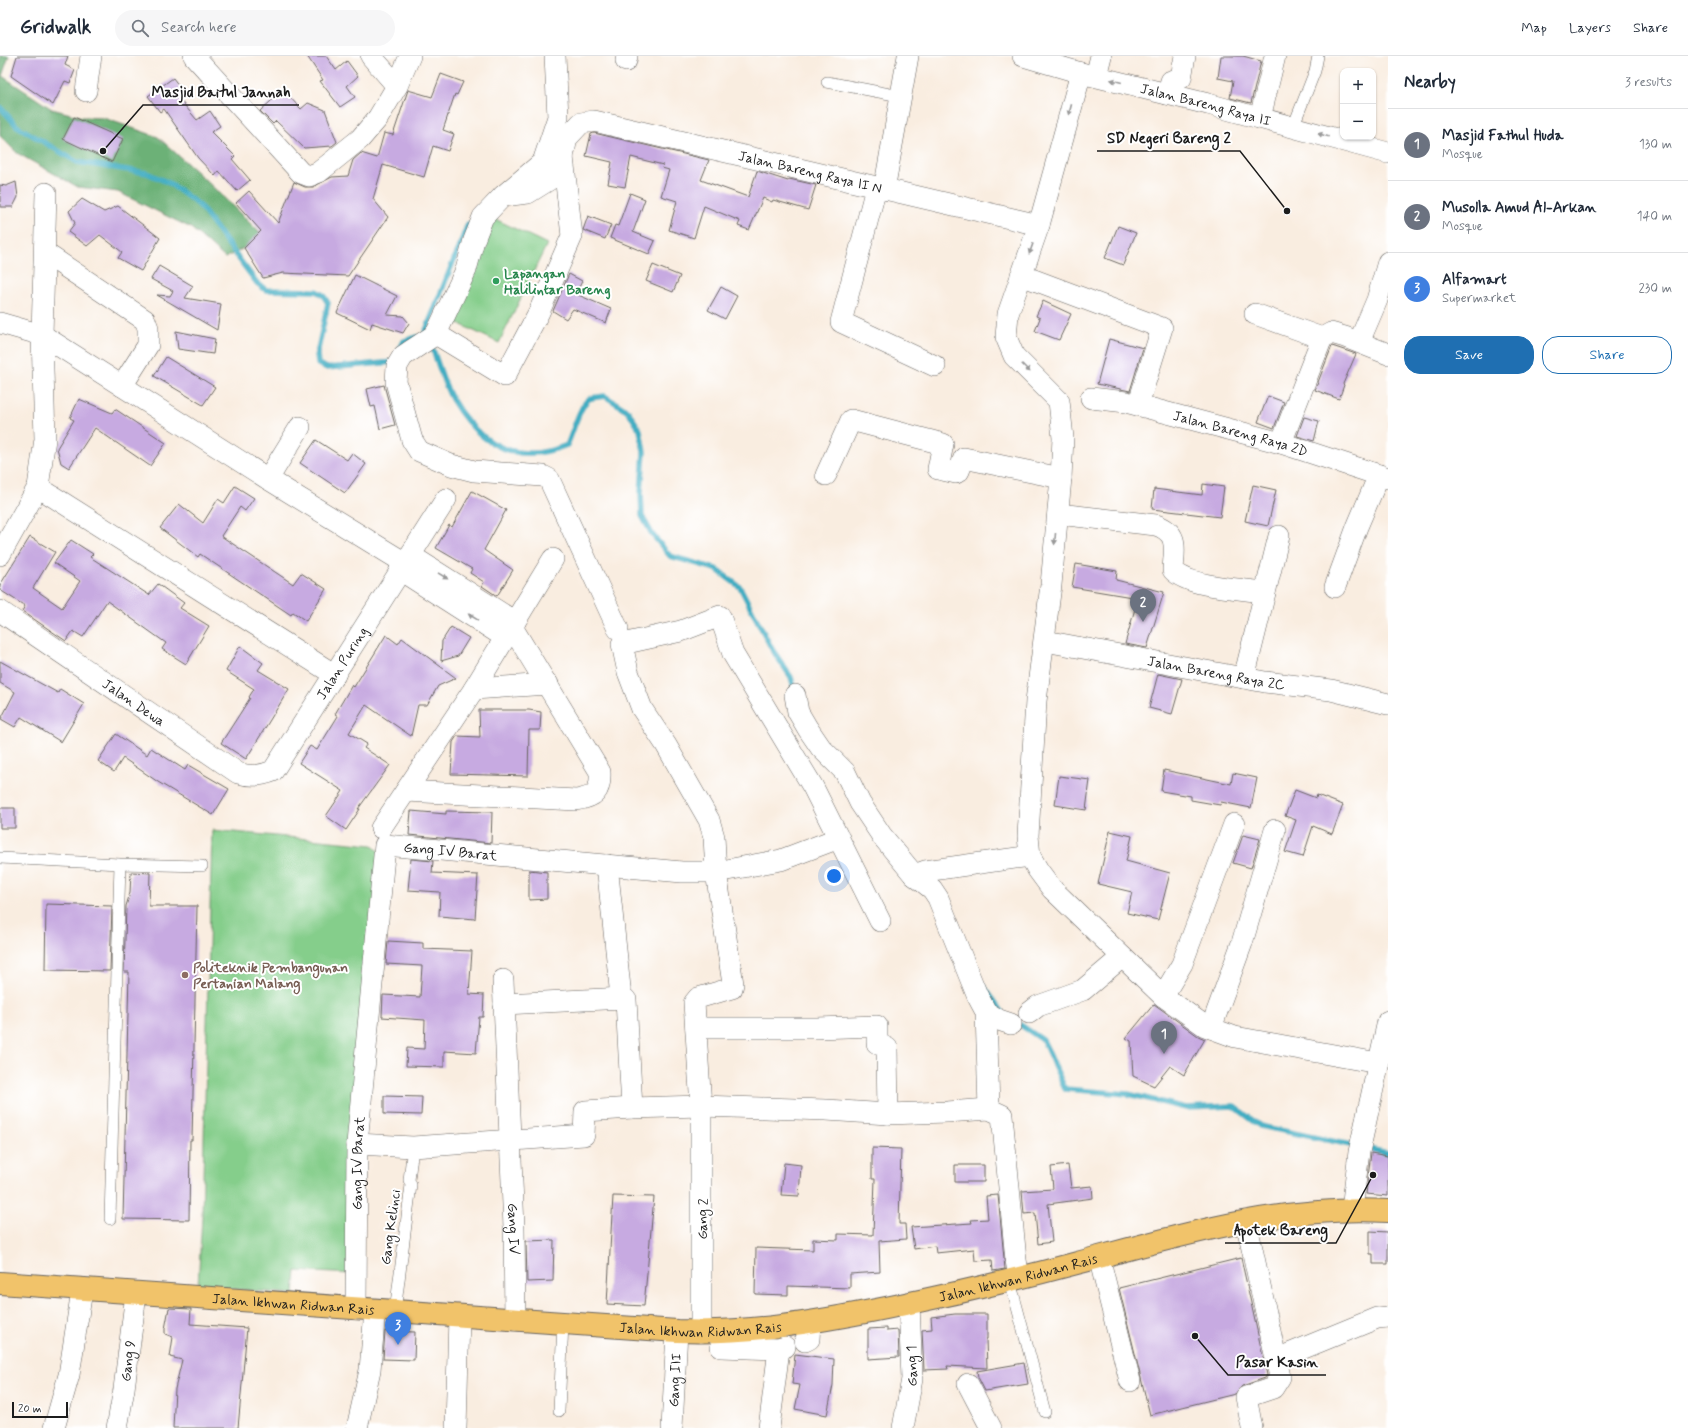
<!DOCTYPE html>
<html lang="en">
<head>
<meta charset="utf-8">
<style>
	body { margin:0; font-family:Mynerve,sans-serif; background:#f6f6f7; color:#1f2937 }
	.controls { position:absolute; right:12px; top:12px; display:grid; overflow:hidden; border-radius:8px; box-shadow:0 1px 3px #0004 }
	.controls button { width:36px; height:36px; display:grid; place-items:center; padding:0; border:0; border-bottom:1px solid #e0e1e3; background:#fff; color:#1f2937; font:20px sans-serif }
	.scale { position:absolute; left:12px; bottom:10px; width:56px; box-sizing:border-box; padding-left:4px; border:2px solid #1c1c1c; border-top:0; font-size:11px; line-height:14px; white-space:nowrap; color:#1c1c1c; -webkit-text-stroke:3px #fff; paint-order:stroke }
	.you { position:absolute; left:834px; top:820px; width:14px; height:14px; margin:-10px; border:3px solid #fff; border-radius:50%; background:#1a73e8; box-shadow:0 0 0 6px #1a73e833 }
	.badge { display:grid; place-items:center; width:26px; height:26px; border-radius:50%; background:#1f6fb2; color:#fff; font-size:13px; font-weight:700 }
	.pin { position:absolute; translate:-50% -33px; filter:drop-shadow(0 1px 2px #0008) }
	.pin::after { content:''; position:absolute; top:21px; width:14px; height:12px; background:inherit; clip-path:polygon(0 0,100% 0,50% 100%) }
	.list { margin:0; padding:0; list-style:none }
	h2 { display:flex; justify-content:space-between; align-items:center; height:52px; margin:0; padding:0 16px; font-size:17px }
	h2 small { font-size:13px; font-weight:400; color:#747a83 }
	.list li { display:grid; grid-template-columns:26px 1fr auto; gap:12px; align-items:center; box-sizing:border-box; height:72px; padding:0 16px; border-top:1px solid #e0e1e3 }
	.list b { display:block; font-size:15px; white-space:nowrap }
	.list p { margin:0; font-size:13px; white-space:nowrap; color:#747a83 }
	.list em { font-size:13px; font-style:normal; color:#747a83 }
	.actions { display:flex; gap:8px; padding:12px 16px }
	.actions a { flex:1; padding:9px 0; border:1px solid #1f6fb2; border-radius:16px; text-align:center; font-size:14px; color:#1f6fb2 }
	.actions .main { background:#1f6fb2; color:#fff }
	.icon { flex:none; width:22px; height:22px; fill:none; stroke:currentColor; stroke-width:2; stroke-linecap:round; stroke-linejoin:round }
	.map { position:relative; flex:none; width:1388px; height:1372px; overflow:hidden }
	header { display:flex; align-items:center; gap:24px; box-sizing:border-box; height:56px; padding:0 20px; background:#fff; border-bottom:1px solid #e0e1e3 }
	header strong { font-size:19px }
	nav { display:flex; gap:22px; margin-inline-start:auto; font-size:14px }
	.search { width:280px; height:36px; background:#f6f6f7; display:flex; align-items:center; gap:10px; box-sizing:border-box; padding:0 14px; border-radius:22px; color:#747a83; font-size:15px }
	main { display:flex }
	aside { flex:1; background:#fff }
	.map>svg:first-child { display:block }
</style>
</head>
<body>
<header>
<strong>Gridwalk</strong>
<div class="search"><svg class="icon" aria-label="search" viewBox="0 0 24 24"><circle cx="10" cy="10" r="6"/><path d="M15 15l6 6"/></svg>Search here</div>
<nav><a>Map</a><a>Layers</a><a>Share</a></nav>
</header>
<main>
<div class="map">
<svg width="1388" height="1372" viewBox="0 0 1388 1372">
	<rect width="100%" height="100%" fill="#fff"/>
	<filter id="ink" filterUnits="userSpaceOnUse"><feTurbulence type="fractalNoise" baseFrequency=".025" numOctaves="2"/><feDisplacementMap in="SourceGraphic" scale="8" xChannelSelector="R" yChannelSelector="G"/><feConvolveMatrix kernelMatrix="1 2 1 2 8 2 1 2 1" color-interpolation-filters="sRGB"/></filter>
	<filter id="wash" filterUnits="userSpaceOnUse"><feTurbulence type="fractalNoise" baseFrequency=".012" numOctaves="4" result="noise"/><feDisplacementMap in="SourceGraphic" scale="16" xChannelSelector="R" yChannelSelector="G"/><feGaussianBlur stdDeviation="0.9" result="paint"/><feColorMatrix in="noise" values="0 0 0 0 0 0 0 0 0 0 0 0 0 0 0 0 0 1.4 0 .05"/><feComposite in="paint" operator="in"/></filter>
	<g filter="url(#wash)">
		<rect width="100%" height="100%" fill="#f9ede0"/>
		<path fill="#85ce8b" stroke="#507554" d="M491,161L547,188L499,287L447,262Z
			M212,774L373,789L381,798L352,1218L296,1215L294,1238L198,1230L202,1161Z"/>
		<path fill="#6cb177" stroke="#44664a" d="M0,0H9L2,20L52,53L82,61L104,62L158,81L211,129L260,177L244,192L225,202L191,172L118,136L78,131L17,97L0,80Z"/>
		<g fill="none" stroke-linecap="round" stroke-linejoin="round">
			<path stroke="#43adc2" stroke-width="5.5" d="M0,51L17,70L77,106L147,117L169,127L199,149L257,227L266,234L316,235L323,239L328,247L317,298L318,308L327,312L394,306
				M425,277L468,168
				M429,288L433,294C439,310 444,328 452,343C479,389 516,410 567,389C573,377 579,350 589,343C593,341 600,341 605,340L628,355L640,374L644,396L641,436L642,460L652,478L670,500L716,513L740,531L772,593L791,621L795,635
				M400,293L404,285L416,281
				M982,928L1003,957
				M1016,966L1043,984L1065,1033L1128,1038L1186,1052L1234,1050L1260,1070L1356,1090
				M1364,1092L1388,1097"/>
		</g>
		<g id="blocks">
			<path fill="#c7aae1" d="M17,0H68L65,9L75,14L70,27L65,25L53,49L11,20Z
				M307,0H326L336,14L347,5L358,20L347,30L355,41L340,51L320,25L323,24Z
				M1221,0H1243L1261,5L1251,47L1230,42L1233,25L1218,22Z
				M441,18L463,26L457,39L455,38L443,74L454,78L448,95L433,90L424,121L383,109L373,143L388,161L348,220L283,217L263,222L244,192L261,175L236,147L249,135L278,167L294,126L305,131H313L332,121L348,120L353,104L361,97L377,102L384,77L393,79L408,34L432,41Z
				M173,22L185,38L179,43L197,64L210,55L220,70L211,76L235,100L232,103L250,124L237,135L219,115L215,120L198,102L164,53L160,56L148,40Z
				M283,34L301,53L308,47L325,54L337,86L332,90L304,92L276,65L273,68L260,55Z
				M74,61L123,83L112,106L63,83Z
				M594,77L709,104L701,124L748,141L757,115L788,125L789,123L816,129L808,154L773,144L772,146L763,142L749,174L738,170L740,165L704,150L694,182L669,174L677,145L661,140L669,114L662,112L663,109L631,101L625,131L608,128L612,106L586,100L591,78Z
				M16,126L18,141L13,151H0V129L6,130Z
				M630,137L645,143L633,176L655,185L649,198L610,182L615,169L618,170Z
				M82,143L104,156L118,150L160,182L141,215L118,202L122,196L100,179L87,190L68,176L75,167L69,155Z
				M588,160L611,169L605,183L583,174Z
				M1118,170L1136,177L1123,209L1105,202Z
				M653,209L680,220L673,236L646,225Z
				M159,210L193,230L185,242L221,248L217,274L157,239L170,240L173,235L151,223Z
				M569,218L582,225L576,238L611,253L606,267L573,253L566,263L553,255Z
				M355,219L397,240L387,259L403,260L409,267L403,277L372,267L370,273L337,257Z
				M721,231L737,240L725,263L708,254Z
				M1043,245L1071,258L1059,284L1035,275L1040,262L1036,260Z
				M176,275L215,283L213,298L178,293Z
				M1109,283L1143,292L1130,335L1097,328Z
				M1332,290L1356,298L1343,328L1344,329L1339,343L1315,334Z
				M166,301L215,331L203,349L154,320Z
				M384,329L395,369L380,373L375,350L371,351L367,333Z
				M1268,340L1284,346L1274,372L1258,366Z
				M79,343L112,357L115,353L166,387L150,410L95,372L69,412L61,407L57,392L74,364L70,362Z
				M1304,361L1319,365L1314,385L1297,380Z
				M316,384L347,404L352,397L366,408L345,437L300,407Z
				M1203,428L1224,431L1220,461L1152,453L1154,433L1202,439Z
				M1253,429L1276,434L1268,470L1245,465Z
				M235,430L254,442L245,455L240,451L221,480L293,528L301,517L326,533L306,565L293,556L291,559L200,498L198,501L160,472L179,448L203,467L218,443L224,447Z
				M472,435L506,454L484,494L513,514L497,540L482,530L484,526L470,517L472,513L436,492L449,469L452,471Z
				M30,481L55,496L33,532L62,552L80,525L54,507L71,484L93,498L90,501L149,539L158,528L184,547L180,552L209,570L186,608L162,593L166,587L107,545L83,581L73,575L66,585L22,555L25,550L0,534V529Z
				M1076,508L1117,515L1116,524L1164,536L1147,592L1125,588L1138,542L1072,531Z
				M451,571L469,582L458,600L441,605L442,585Z
				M386,579L398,588L402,582L456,622L438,630L427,649H418L411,680L366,649L349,677L367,688L364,692L390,709L358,753H360L346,774L326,760L343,735L299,707L310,690L317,694L338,660L335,658L352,629L354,631Z
				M240,590L263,607L258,614L289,633L246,703L221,687L250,642L249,641L254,633L226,615Z
				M0,605L58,637L60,633L84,648L61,686L21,661L15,671L1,663L15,636L0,627Z
				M1158,618L1182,623L1172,658L1149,652Z
				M479,654H529L541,656L540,674H529L528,720L451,718L453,686L457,680L480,681Z
				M116,678L147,699L151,692L185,714L188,709L229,733L213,759L158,726L123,702L114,716L98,705Z
				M1164,714L1231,728L1233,717L1257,722L1251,752L1221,746L1220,749L1191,744V740L1161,735Z
				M1059,720L1090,724L1086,754L1055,749Z
				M1295,734L1316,742L1317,739L1343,749L1332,778L1313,770L1303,801L1285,796L1296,764L1285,760Z
				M0,752H15V772H0Z
				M411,755L446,758V755L492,756L491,787L409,779Z
				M1110,775L1132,780L1126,805L1170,817L1158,864L1127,857L1132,836L1098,828Z
				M1243,779L1260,783L1251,812L1233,807Z
				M411,803L433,805L432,817L478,819L475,863L439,860L440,836L408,834Z
				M529,814L547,816V843L529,844Z
				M131,816L150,817L149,850H197L192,1084H190L189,1164L123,1163L129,916H124L126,850L130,837Z
				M46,848L112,850L110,915L45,914Z
				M388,885L423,887V893L472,895L469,938L484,939L483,961H479L476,997L444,995V1011L406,1010L407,992L424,993L425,964L382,961L383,939L420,941L422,910L386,908Z
				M1154,948L1198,980L1205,983L1184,1019L1170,1010L1154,1030L1133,1020L1131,985L1126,982Z
				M384,1040L422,1041L421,1059L384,1058Z
				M872,1092L901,1093L899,1168H905L906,1183L879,1185L880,1216L850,1218V1232L788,1230V1239L755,1238L756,1192L813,1194V1183L838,1184V1178L873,1179L875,1123H872Z
				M1371,1097L1388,1100V1140L1366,1138Z
				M784,1107L801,1109L799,1140L781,1139Z
				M955,1109H984V1126H955Z
				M1068,1109L1071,1132L1092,1130L1093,1142L1048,1148L1052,1186L1038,1188L1035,1157L1024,1158L1022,1135L1053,1133L1051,1111Z
				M998,1139L1005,1213L993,1215L992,1204L975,1205L974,1193L936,1197L935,1190L914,1193L911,1171L972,1167L971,1164L988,1163L986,1140Z
				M613,1140L654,1141L644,1250L607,1248Z
				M1370,1175L1388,1176V1208H1373V1198H1370Z
				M554,1184L553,1225L527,1226L526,1185Z
				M1241,1202L1267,1319L1265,1322L1242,1330L1235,1338L1150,1359L1119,1232Z
				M169,1252L191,1253L190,1268L247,1272L238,1372H173L175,1333L182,1304L170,1301L173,1281L165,1278V1273Z
				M955,1258H987V1283H986L987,1312L947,1310L948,1313L924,1314L922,1274L932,1273L931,1261Z
				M887,1272V1275L898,1274L899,1301L868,1303V1273Z
				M385,1275L415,1276L414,1304L383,1303Z
				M795,1298L834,1303L833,1329L827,1359L795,1353L800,1329L792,1328Z
				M1024,1307L1028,1328L985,1335L978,1321L977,1315Z"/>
		</g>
	</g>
	<g filter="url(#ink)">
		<use href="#blocks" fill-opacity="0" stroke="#696561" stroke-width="1"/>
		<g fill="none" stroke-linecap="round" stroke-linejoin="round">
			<g stroke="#696561" stroke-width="12">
				<path id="service" d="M827,26L900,40
					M1293,71L1315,15L1318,0
					M0,802L120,808L202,810
					M110,1163L120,808
					M1010,1225L1045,1356
					M395,1256L411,1129L409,1124L413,1091
					M559,1355L563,1267"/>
			</g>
			<g stroke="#696561" stroke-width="22">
				<g id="minor">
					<path d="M194,0L301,117L309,120L319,116L360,83L378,62L397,30"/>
					<path d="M371,0L397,30L410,0"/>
					<path id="s1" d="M1023,0L1081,17L1208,48L1388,97"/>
					<path d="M626,5L627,0"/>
					<path d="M1081,17L1039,169L1008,258L1006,281L1014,300L1059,345L1063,382L1061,422L1051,529L1036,645L1028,780L1030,800L1038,814L1052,833L1163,940L1205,970L1235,981L1378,1007"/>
					<path d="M1096,20L1101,0"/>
					<path d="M86,35L91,0"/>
					<path d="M1167,38L1171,25L1181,22L1185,0"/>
					<path d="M1260,62L1275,0"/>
					<path d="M876,132L841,266L935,310"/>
					<path d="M884,134L908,0"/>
					<path d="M503,140L543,106L558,61L555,0"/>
					<path d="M45,197L145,264L148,272V289L122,330"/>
					<path d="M1021,219L1162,272L1138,349"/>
					<path d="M1255,258L1322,282"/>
					<path d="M0,267L42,279L268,423L405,507"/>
					<path d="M436,278L505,320L539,256L572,180L563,101"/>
					<path d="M1359,286L1377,244L1388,206"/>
					<path id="s2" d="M1091,342L1126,346L1281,387L1388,422"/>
					<path d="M1281,387L1322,282L1331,277L1345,281L1388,298"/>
					<path d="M826,419L851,364L943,388L938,413L956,417L959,415L964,402L1061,422"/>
					<path d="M268,423L300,371"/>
					<path d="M38,431L335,619"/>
					<path d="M1058,458L1156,469C1180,477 1174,494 1173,514C1188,531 1241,533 1265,536"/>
					<path d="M0,499L38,431L45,383L42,279L46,137"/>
					<path d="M410,499L515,566"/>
					<path d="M400,514L506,582"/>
					<path d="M1335,531L1357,471L1379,419"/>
					<path id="s3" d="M0,555L238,717C251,721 261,720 273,715L446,443"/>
					<path id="s4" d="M618,573L549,423L543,420L474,415L451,409L419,395L412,384L396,326L397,310L403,300L436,278L466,214L474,184L483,161L503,140L528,137L552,122L563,101L567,82L581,67L594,65L1039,169"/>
					<path id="s5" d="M1045,585L1265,626L1331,634L1388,648"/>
					<path d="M1244,622L1279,480"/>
					<path d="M474,633L548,628"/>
					<path d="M795,639L798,656L808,673L821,692L845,716L860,747L882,780L914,819L932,833L938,842L977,939L986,956L999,964L1011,968"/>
					<path d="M406,735L576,744C595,741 601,736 600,716L512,571"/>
					<path d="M381,772L474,633L553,503"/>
					<path d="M839,782L781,804L716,816L714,781L709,764L666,689L642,653L628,616L622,588L681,575L720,560L733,598L813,731L880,865"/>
					<path d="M607,809L621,941"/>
					<path d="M914,819L925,815L1030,800"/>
					<path id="s6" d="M503,924L514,1171L515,1264"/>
					<path d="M1163,940L1182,908L1234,768"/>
					<path d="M504,948L624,942L626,944L632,1052"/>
					<path d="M986,956L989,1053"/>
					<path d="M1029,957L1038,950L1083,934L1122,901"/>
					<path d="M696,972H817L877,970V987L887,992L888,1058"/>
					<path d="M1211,972L1242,887L1275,774"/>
					<path d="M357,1088L413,1091L584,1079L585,1055L632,1052L701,1050L826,1054L888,1058L947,1056L989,1053L1002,1059L1016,1204L1019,1222"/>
					<path d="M1352,1153L1359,1096L1388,965"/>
					<path d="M1246,1165L1280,1321L1273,1332L1246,1341L1252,1372"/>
					<path d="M1099,1201L1130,1325"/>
					<path id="s7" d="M356,1253L357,1088L385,789L682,816H716L733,928L732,932L698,942L694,947L701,1050V1276"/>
					<path d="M721,1277V1291L779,1293L785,1291"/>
					<path d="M805,1285L809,1283L810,1267"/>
					<path d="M1277,1303L1377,1262L1388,1261"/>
					<path d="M968,1328L991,1372"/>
					<path d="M54,1372L69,1319L82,1234"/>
					<path id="s8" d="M117,1372L124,1333L136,1238"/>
					<path d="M357,1372L370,1314L375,1254"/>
					<path d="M456,1372L459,1260"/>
					<path id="s9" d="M672,1372L677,1275"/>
					<path d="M769,1372L779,1293"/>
					<path id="s10" d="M903,1372L912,1323L909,1247"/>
				</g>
			</g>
			<g stroke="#696561" stroke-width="24">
				<g id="primary">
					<path id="s11" d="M0,1227L677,1275C748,1278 816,1266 886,1252C950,1239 1014,1224 1077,1207C1180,1179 1280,1149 1388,1155"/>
				</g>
			</g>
			<use href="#service" stroke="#fff" stroke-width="11"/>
			<use href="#minor" stroke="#fff" stroke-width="21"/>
			<use href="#primary" stroke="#f1c36a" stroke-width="22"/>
		</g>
		<defs><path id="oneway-solid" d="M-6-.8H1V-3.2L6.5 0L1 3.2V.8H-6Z"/></defs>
		<g fill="#999">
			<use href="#oneway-solid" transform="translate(1116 25) rotate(-166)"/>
			<use href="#oneway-solid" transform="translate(1070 54) rotate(105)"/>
			<use href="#oneway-solid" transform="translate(1323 79) rotate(-164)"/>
			<use href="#oneway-solid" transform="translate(1031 193) rotate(110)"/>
			<use href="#oneway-solid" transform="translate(1026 312) rotate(45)"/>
			<use href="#oneway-solid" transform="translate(1055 483) rotate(95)"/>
			<use href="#oneway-solid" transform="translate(443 520) rotate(32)"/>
			<use href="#oneway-solid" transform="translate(473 561) rotate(-148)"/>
		</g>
	</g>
	<circle fill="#2e9e5b" stroke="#fff" stroke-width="1.5" cx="496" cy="225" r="4"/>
	<circle fill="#8d6e63" stroke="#fff" stroke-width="1.5" cx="185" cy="919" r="4"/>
	<g text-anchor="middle" stroke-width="4" stroke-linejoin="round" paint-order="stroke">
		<g font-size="14" fill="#1c1c1c" stroke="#fff">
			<text dy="5" stroke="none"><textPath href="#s1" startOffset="189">Jalan Bareng Raya II</textPath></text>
			<text dy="5" stroke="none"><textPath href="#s4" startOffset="948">Jalan Bareng Raya II N</textPath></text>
			<text dy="5" stroke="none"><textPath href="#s2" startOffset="154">Jalan Bareng Raya 2D</textPath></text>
			<text dy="5" stroke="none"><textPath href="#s3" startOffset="452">Jalan Puring</textPath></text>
			<text dy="5" stroke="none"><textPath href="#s5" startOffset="174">Jalan Bareng Raya 2C</textPath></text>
			<text dy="5" stroke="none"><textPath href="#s3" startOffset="162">Jalan Dewa</textPath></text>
			<text dy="5" stroke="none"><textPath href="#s7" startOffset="531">Gang IV Barat</textPath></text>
			<text dy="5" stroke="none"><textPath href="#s7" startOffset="146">Gang IV Barat</textPath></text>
			<text transform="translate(702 1163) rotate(-90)" y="5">Gang 2</text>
			<text transform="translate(390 1171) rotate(-82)" y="5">Gang Kelinci</text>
			<text dy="5" stroke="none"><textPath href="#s6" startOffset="249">Gang IV</textPath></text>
			<text dy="5" stroke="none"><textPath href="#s11" startOffset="1025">Jalan Ikhwan Ridwan Rais</textPath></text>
			<text dy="5" stroke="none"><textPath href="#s11" startOffset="294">Jalan Ikhwan Ridwan Rais</textPath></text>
			<text dy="5" stroke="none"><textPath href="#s11" startOffset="702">Jalan Ikhwan Ridwan Rais</textPath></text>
			<text dy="5" stroke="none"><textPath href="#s8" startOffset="68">Gang 9</textPath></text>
			<text dy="5" stroke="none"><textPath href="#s10" startOffset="63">Gang 1</textPath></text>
			<text dy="5" stroke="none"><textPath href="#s9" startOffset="48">Gang III</textPath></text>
		</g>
		<g font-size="14" font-weight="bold" fill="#27864d" stroke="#fff" text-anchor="start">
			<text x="504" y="222">Lapangan<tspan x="504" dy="16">Halilintar Bareng</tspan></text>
		</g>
		<g font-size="14" font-weight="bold" fill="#785e54" stroke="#fff" text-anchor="start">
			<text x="193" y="916">Politeknik Pembangunan<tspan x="193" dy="16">Pertanian Malang</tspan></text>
		</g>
	</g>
	<path fill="none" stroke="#1c1c1c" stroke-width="1.5" d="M103 95L143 49H299M1287 155L1240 95H1097M1373 1119L1336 1187H1225M1195 1280L1228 1319H1326"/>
	<g fill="#1c1c1c" stroke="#fff" stroke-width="1.5">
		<circle cx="103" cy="95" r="4"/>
		<circle cx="1287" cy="155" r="4"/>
		<circle cx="1373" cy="1119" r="4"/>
		<circle cx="1195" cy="1280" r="4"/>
	</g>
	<g font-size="15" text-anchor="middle" font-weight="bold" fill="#1c1c1c" stroke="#fff" stroke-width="4" stroke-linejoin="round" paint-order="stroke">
		<text x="221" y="41">Masjid Baitul Jannah</text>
		<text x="1169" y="87">SD Negeri Bareng 2</text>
		<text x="1281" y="1179">Apotek Bareng</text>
		<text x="1277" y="1311">Pasar Kasin</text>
	</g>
</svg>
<div class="controls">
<button>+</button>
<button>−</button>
</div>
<div class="scale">20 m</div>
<div class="you"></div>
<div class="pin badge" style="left:1164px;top:998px;background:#6b7280">1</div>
<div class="pin badge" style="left:1143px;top:566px;background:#6b7280">2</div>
<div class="pin badge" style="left:398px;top:1289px;background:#3f7fe0">3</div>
</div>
<aside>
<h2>Nearby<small>3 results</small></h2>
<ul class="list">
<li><span class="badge" style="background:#6b7280">1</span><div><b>Masjid Fathul Huda</b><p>Mosque</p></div><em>130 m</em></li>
<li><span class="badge" style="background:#6b7280">2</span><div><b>Musolla Amud Al-Arkan</b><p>Mosque</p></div><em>140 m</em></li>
<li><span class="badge" style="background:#3f7fe0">3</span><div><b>Alfamart</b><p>Supermarket</p></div><em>230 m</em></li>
</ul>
<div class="actions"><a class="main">Save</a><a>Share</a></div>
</aside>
</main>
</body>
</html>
